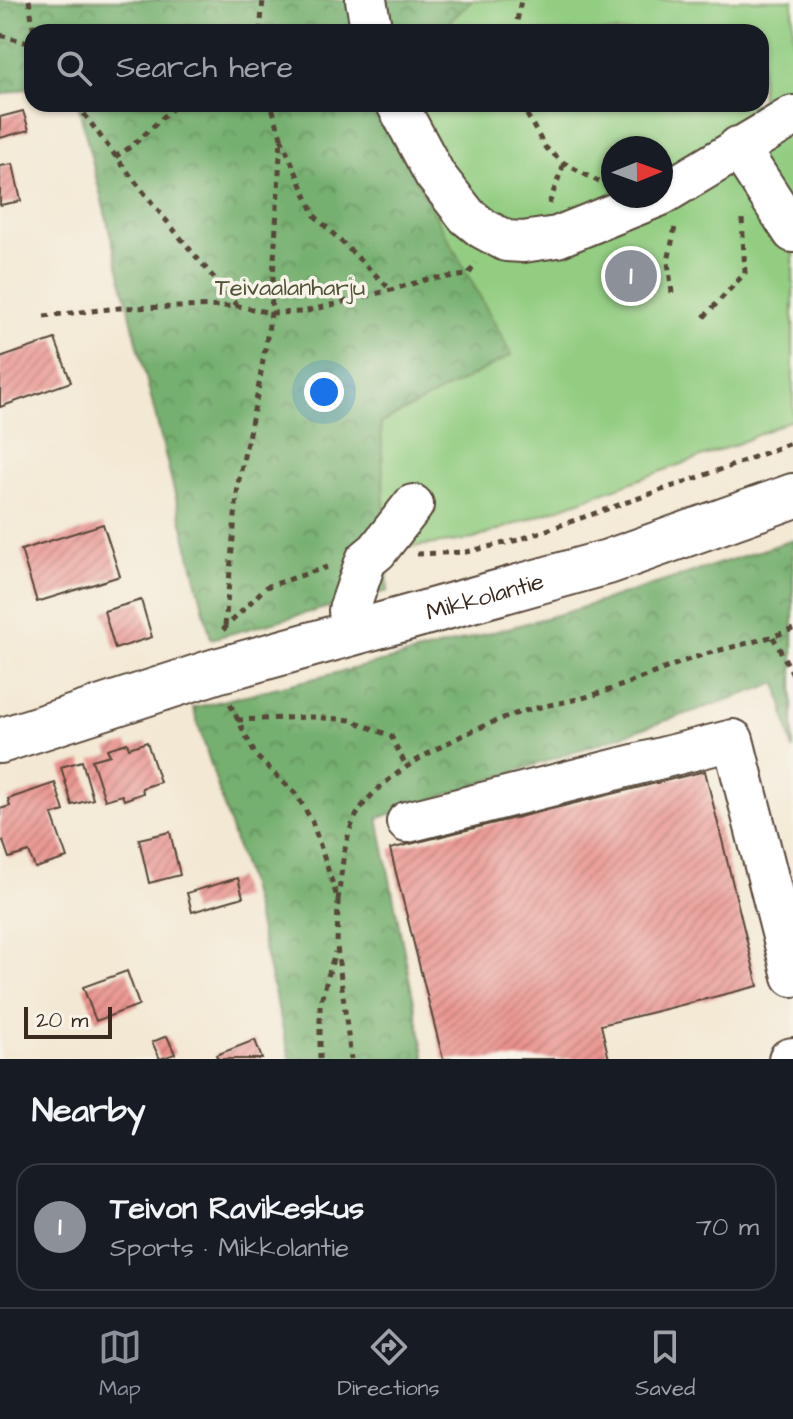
<!DOCTYPE html>
<html lang="en">
<head>
<meta charset="utf-8">
<style>
	body { margin:0; font-family:"Architects Daughter",sans-serif; background:#242831; color:#f1f3f6 }
	.compass { position:absolute; left:601px; top:136px; width:72px; height:72px; border-radius:50%; background:#171b24; box-shadow:0 2px 6px #0004; rotate:89deg }
	.scale { position:absolute; left:24px; bottom:20px; width:88px; box-sizing:border-box; padding-left:8px; border:4px solid #3b2a1e; border-top:0; font-size:22px; line-height:28px; white-space:nowrap; color:#3b2a1e; -webkit-text-stroke:6px #f7f3e8; paint-order:stroke }
	.you { position:absolute; left:324px; top:392px; width:28px; height:28px; margin:-20px; border:6px solid #fff; border-radius:50%; background:#1a73e8; box-shadow:0 0 0 12px #1a73e833 }
	.badge { display:grid; place-items:center; width:52px; height:52px; border-radius:50%; background:#8c9099; color:#fff; font-size:26px; font-weight:700 }
	.pin { position:absolute; translate:-50% -50%; border:4px solid #fff; box-shadow:0 2px 8px #0006 }
	.list { margin:0; padding:0; list-style:none }
	h2 { display:flex; justify-content:space-between; align-items:center; height:104px; margin:0; padding:0 32px; font-size:34px }
	h2 small { font-size:26px; font-weight:400; color:#9ea1a6 }
	.list li { display:grid; grid-template-columns:52px 1fr auto; gap:24px; align-items:center; box-sizing:border-box; height:128px; margin:0 16px 16px; padding:0 16px; border:2px solid #363941; border-radius:24px }
	.list b { display:block; font-size:30px; white-space:nowrap }
	.list p { margin:0; font-size:26px; white-space:nowrap; color:#9ea1a6 }
	.list em { font-size:26px; font-style:normal; color:#9ea1a6 }
	.icon { flex:none; width:44px; height:44px; fill:none; stroke:currentColor; stroke-width:2; stroke-linecap:round; stroke-linejoin:round }
	.map { position:relative; flex:none; width:793px; height:1059px; overflow:hidden }
	.search { position:absolute; background:#171b24; box-shadow:0 2px 6px #0004; left:24px; right:24px; top:24px; height:88px; display:flex; align-items:center; gap:20px; box-sizing:border-box; padding:0 28px; border-radius:24px; color:#9ea1a6; font-size:30px }
	.sheet { height:248px; background:#171b24 }
	nav { display:flex; justify-content:space-around; align-items:center; box-sizing:border-box; height:112px; border-top:2px solid #363941; background:#171b24; font-size:22px; color:#9ea1a6 }
	nav a { display:grid; justify-items:center; gap:4px }
	nav .on { color:#8c9099 }
	.map>svg:first-child { display:block }
</style>
</head>
<body>
<div class="map">
<svg width="793" height="1059" viewBox="0 0 793 1059">
	<defs>
		<pattern id="forest-crowns" width="20" height="18" patternUnits="userSpaceOnUse" patternTransform="scale(2)"><rect width="20" height="18" fill="#76b070"/><path d="M2 6a3 3 0 1 1 6 0M12 15a3 3 0 1 1 6 0" fill="none" stroke="#628f5b"/></pattern>
		<pattern id="building-hatch" width="6" height="6" patternUnits="userSpaceOnUse" patternTransform="scale(2)"><rect width="6" height="6" fill="#e9918d"/><path d="M-1 1l2-2M0 6l6-6M5 7l2-2" fill="none" stroke="#be7773"/></pattern>
	</defs>
	<rect width="100%" height="100%" fill="#f7f3e8"/>
	<filter id="ink" filterUnits="userSpaceOnUse"><feTurbulence type="fractalNoise" baseFrequency=".0125" numOctaves="2"/><feDisplacementMap in="SourceGraphic" scale="16" xChannelSelector="R" yChannelSelector="G"/><feConvolveMatrix kernelMatrix="1 2 1 2 8 2 1 2 1" color-interpolation-filters="sRGB"/></filter>
	<filter id="wash" filterUnits="userSpaceOnUse"><feTurbulence type="fractalNoise" baseFrequency=".006" numOctaves="4" result="noise"/><feDisplacementMap in="SourceGraphic" scale="32" xChannelSelector="R" yChannelSelector="G"/><feGaussianBlur stdDeviation="1.8" result="paint"/><feColorMatrix in="noise" values="0 0 0 0 0 0 0 0 0 0 0 0 0 0 0 0 0 1.4 0 .05"/><feComposite in="paint" operator="in"/></filter>
	<g filter="url(#wash)">
		<rect width="100%" height="100%" fill="#f3e8d3"/>
		<path fill="url(#forest-crowns)" stroke="#586d47" stroke-width="2" d="M0,0H473L438,32H32V87L0,95Z
			M78,104H374L513,355L381,423L388,591L211,639Z
			M793,540V750L777,683L378,818L425,1059H290L250,889L193,708L397,658L571,611Z"/>
		<path fill="#93cd82" stroke="#677c50" stroke-width="2" fill-rule="evenodd" d="M473,0H793V419L737,444L474,539L386,550L381,423L512,355L374,104H761V32H438ZM613,148H661V196H613Z"/>
		<g id="blocks">
			<path fill="url(#building-hatch)" d="M23,111L29,130L0,138V117Z
				M13,164L21,201L0,205V166Z
				M55,339L71,382L0,407V358Z
				M103,524L120,576L37,602L21,550Z
				M141,600L152,637L115,649L104,611Z
				M147,742L160,782L142,788L143,793L124,800L122,795L105,800L92,760L110,755L107,749L127,743L129,748Z
				M82,761L93,799L72,805L61,767Z
				M705,771L758,986L601,1025L609,1059H443L390,849Z
				M55,783L64,811L52,815L67,858L35,868L29,852L9,858L3,841L0,842V809L10,806L8,799Z
				M170,832L180,875L149,883L139,839Z
				M238,878L243,897L192,912L187,893Z
				M127,971L139,1005L96,1021L83,987Z
				M167,1036L175,1054L160,1059L152,1042Z
				M255,1040L262,1059H218L216,1055Z"/>
		</g>
	</g>
	<g filter="url(#ink)">
		<use href="#blocks" fill-opacity="0" stroke="#574639" stroke-width="2"/>
		<g fill="none" stroke-linecap="round" stroke-linejoin="round">
			<g stroke="#574639" stroke-width="44">
				<path id="minor" d="M366,0L372,32
					M397,104L435,175L467,216L482,228L506,241L523,242L557,237L659,196
					M738,147L793,232
					M661,195L793,116
					M351,633L349,610L366,560L377,551L413,505
					M407,822L733,740L793,976
					M789,1059L793,1058"/>
			</g>
			<g stroke="#574639" stroke-width="48">
				<g id="major">
					<path id="s1" d="M0,741L216,671L608,562L793,496"/>
				</g>
			</g>
			<path stroke="#574639" stroke-width="5" stroke-dasharray="6 6" stroke-linecap="butt" d="M29,0L34,32
				M260,32L263,0
				M515,32L521,0
				M0,35L32,44
				M77,104C127,174 182,241 238,306
				M521,104L545,147L564,163L601,183
				M281,138L315,216L391,290
				M115,157L132,146L173,108L180,104
				M549,204L564,163
				M672,293L668,262L675,227
				M44,316L119,308L238,306L271,313L303,312L391,290L428,279L468,275L476,263
				M704,317L745,273L742,218
				M417,554L466,552L518,540L731,466L793,442
				M225,626L238,484L257,396L271,313L281,137L271,104
				M223,630L266,587L327,567
				M773,637L793,674
				M230,704L256,756L296,794L312,821L338,900L337,947L351,1059
				M237,720L312,717L351,720L391,736L406,766
				M338,900C342,872 343,836 359,811C385,770 466,731 512,715C537,706 564,703 590,696C625,686 659,670 693,658C726,647 761,642 793,629
				M320,1059V1004L335,952"/>
			<use href="#minor" stroke="#fff" stroke-width="40"/>
			<use href="#major" stroke="#fff" stroke-width="44"/>
		</g>
	</g>
	<g text-anchor="middle" stroke-width="7" stroke-linejoin="round" paint-order="stroke">
		<g font-size="24" fill="#515337" stroke="#f7f3e8">
			<text x="290" y="295">Teivaalanharju</text>
		</g>
		<g font-size="24" fill="#3b2a1e" stroke="#f7f3e8">
			<text dy="8" stroke="none"><textPath href="#s1" startOffset="506">Mikkolantie</textPath></text>
		</g>
	</g>
</svg>
<svg class="compass" viewBox="-18 -18 36 36"><path d="M0-13l5 13h-10z" fill="#e53935"/><path d="M0 13l5-13h-10z" fill="#9ea1a6"/></svg>
<div class="scale">20 m</div>
<div class="you"></div>
<div class="pin badge" style="left:631px;top:276px">1</div>
<div class="search"><svg class="icon" aria-label="search" viewBox="0 0 24 24"><circle cx="10" cy="10" r="6"/><path d="M15 15l6 6"/></svg>Search here</div>
</div>
<section class="sheet">
<h2>Nearby<small></small></h2>
<ul class="list">
<li><span class="badge">1</span><div><b>Teivon Ravikeskus</b><p>Sports · Mikkolantie</p></div><em>70 m</em></li>
</ul>
</section>
<nav>
<a class="on"><svg class="icon" aria-label="map" viewBox="0 0 24 24"><path d="M3 6l6-2 6 2 6-2v14l-6 2-6-2-6 2zM9 4v14M15 6v14"/></svg>Map</a>
<a><svg class="icon" aria-label="directions" viewBox="0 0 24 24"><path d="M12 3l9 9-9 9-9-9zM9 14v-3h6M13 9l2 2-2 2"/></svg>Directions</a>
<a><svg class="icon" aria-label="saved" viewBox="0 0 24 24"><path d="M7 4h10v16l-5-4-5 4z"/></svg>Saved</a>
</nav>
</body>
</html>
